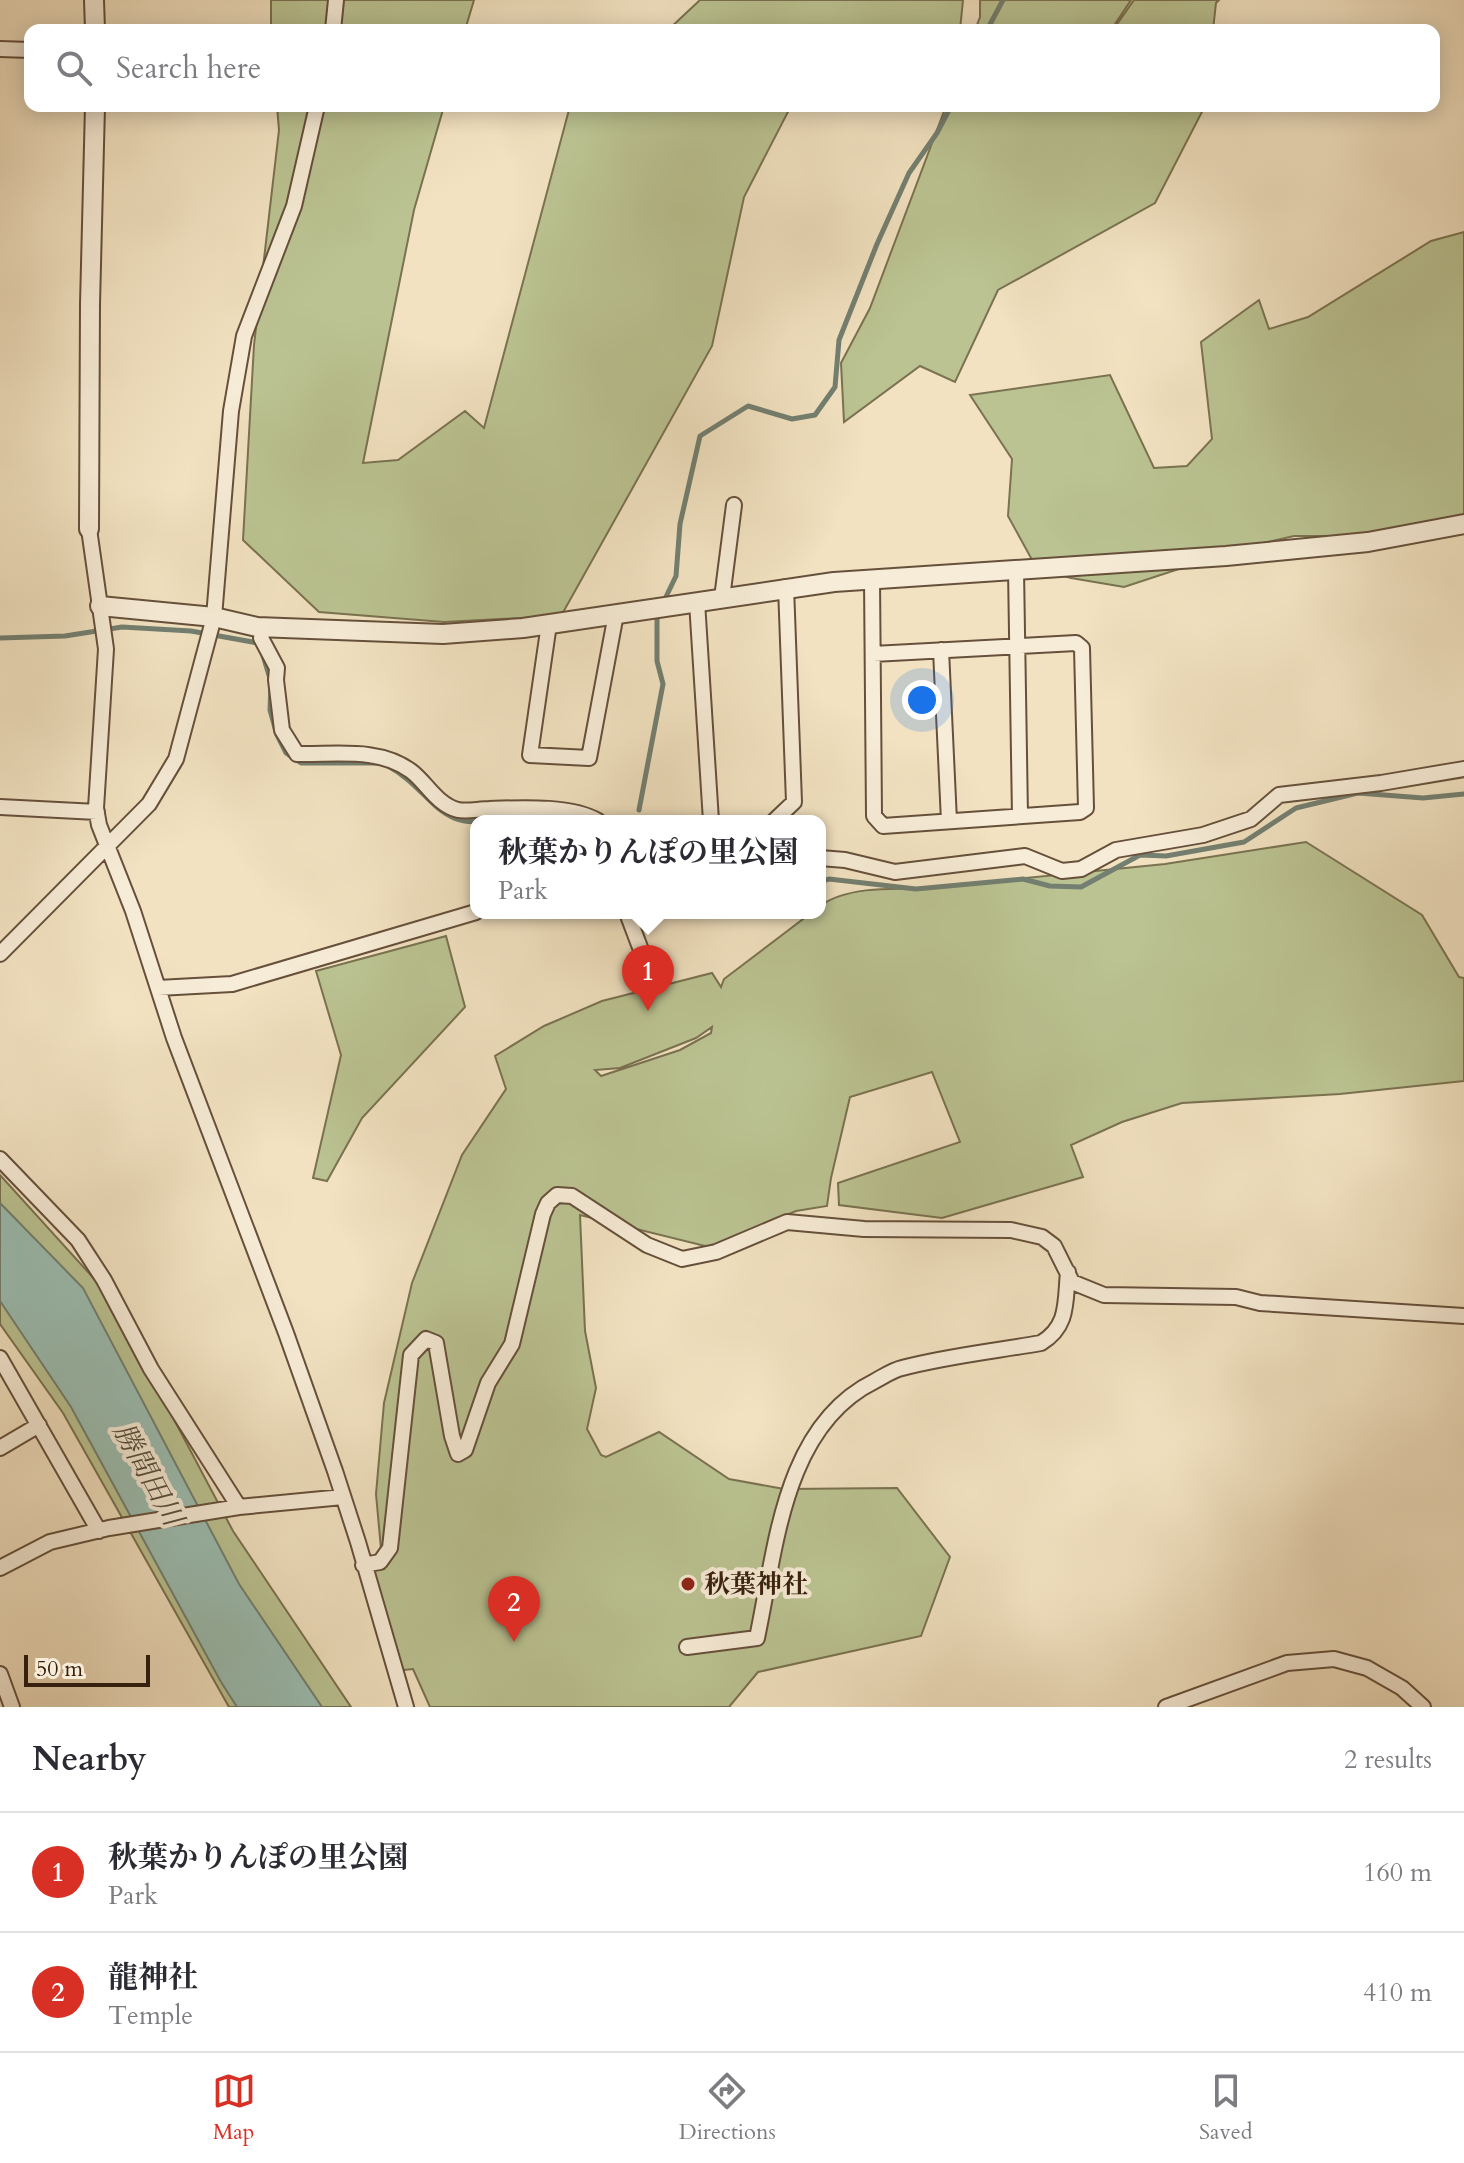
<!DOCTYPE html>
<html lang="en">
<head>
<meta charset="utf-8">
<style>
	body { margin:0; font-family:Cardo,"Noto Serif JP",serif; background:#f7f7f7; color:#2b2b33 }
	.scale { position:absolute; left:24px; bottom:20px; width:126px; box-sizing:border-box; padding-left:8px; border:4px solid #38200e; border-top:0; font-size:22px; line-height:28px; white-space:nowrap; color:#38200e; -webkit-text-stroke:6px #f7ecd7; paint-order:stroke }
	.you { position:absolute; left:922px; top:700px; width:28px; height:28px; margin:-20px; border:6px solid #fff; border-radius:50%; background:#1a73e8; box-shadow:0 0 0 12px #1a73e833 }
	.badge { display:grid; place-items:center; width:52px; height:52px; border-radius:50%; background:#d93025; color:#fff; font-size:26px; font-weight:700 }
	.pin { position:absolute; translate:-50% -66px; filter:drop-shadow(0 2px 4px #0008) }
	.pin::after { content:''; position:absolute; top:42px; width:28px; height:24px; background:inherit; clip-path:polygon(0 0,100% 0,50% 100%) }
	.popup { position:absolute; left:470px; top:815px; width:356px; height:104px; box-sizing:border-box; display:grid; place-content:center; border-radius:16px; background:#fff; filter:drop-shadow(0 2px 6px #0005); font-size:26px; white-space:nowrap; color:#7c7c81 }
	.popup b { font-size:30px; color:#2b2b33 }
	.popup::after { content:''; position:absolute; left:50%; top:100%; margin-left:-16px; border:16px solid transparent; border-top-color:#fff }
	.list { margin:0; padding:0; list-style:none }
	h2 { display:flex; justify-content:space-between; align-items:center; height:104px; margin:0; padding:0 32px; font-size:34px }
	h2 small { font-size:26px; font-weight:400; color:#7c7c81 }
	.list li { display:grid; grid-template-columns:52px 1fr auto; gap:24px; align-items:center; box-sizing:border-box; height:120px; padding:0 32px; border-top:2px solid #e1e1e2 }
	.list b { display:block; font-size:30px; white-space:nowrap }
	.list p { margin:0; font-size:26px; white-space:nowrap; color:#7c7c81 }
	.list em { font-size:26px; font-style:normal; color:#7c7c81 }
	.icon { flex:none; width:44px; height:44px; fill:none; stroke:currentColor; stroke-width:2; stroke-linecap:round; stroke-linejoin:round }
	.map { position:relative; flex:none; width:1464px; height:1707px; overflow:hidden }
	.search { position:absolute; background:#fff; box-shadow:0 4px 20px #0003; left:24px; right:24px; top:24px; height:88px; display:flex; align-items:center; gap:20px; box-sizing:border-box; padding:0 28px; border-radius:16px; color:#7c7c81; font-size:30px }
	.sheet { height:344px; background:#fff }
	nav { display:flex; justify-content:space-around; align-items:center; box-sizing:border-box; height:112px; border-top:2px solid #e1e1e2; background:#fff; font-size:22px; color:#7c7c81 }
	nav a { display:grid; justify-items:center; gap:4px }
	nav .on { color:#d93025 }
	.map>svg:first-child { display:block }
</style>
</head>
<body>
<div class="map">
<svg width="1464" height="1707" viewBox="0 0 1464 1707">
	<rect width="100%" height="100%" fill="#f2e2c1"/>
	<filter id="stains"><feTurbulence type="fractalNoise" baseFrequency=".0025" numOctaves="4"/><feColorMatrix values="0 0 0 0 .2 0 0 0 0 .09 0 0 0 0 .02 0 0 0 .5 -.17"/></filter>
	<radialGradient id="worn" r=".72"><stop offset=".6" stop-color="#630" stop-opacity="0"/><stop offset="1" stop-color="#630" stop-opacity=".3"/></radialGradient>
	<path fill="#bbc392" stroke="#7a7250" stroke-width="2" fill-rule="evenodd" d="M271,0H474L465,30H271Z
		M700,0H963L960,30H668Z
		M980,0H1131L1111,30H975L980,17Z
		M1134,0H1219L1216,3L1213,30H1113Z
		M277,106H444L414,210L363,463L398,460L465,411L484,428L570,106H791L744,197L712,346L561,616L444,622L319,612L243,540L254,345L279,130Z
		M946,106H1205L1155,203L998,290L955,382L920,366L844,422L841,363L870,308Z
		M1464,232V521L1411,536H1294L1246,547L1124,587L1071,578L1037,569L1008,516L1012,459L970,395L1110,375L1154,468L1187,466L1212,439L1201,342L1259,300L1269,329L1308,317L1431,241Z
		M1306,842L1422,915L1459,977L1464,978V1081L1340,1094L1182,1103L1122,1122L1071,1145L1083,1177L942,1218L839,1205L838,1183L960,1142L932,1072L850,1097L831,1178L827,1206L796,1211L709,1247L580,1215L585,1331L596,1388L587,1429L601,1455L606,1457L659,1432L729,1479L784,1489L897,1488L950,1557L921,1636L758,1672L729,1707H430L413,1669L394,1671L363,1565L382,1560L376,1494L384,1403L412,1283L462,1155L506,1089L495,1056L544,1026L602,1001L712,973L721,987L724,979L811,913H820V906C844,888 887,888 916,889L1165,864ZM712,1027L711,1033L680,1050L601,1076L595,1070L620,1068L696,1038Z
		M446,936L465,1007L362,1118L327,1181L313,1178L341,1055L316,971Z
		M0,1175L107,1293L233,1531L351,1707H229L63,1413L0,1324Z"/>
	<path fill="#9bbeb2" stroke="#737f70" stroke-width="2" d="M0,1203L83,1288L239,1584L322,1707H237L221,1682L71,1407L0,1301Z"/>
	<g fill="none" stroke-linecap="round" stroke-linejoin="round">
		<path stroke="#737f70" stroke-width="5" d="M987,30L1003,0
			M664,601L676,576L680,524L700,436L748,406L792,419L815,415L835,387L839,340L877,244L909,173L937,133L951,106
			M0,638L65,636L122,627L191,631L258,643
			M262,652L271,682L270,710L277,735L286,753L301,763H379
			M388,766C433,790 439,838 502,816L579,821
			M639,810L663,684L657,661V614
			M820,882L829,879L916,889L1023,879L1050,886L1081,887L1140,855L1166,856L1244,842L1296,808L1358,793L1423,798L1464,794
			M712,913H728"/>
		<g stroke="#66503b" stroke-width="18">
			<path id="minor" d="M333,30L336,0
				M0,49L30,50
				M89,529L106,649L96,808L99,825L133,911L174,1038L286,1333L335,1471L358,1542L406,1707
				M1016,570L1020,816
				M872,579L874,816L883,826L1080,812L1086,808L1082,648L1076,643L873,654
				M722,598L734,505
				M697,602L711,821
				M549,624L530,755L589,758L616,614
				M264,627L261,638L277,668L276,680L282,730L297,754C335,755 379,747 411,771C426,782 437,805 458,810C467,812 479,809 489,809C519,808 572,805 598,821
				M941,650L949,821
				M0,807L97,812
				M774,821L794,802L786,587
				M820,858L845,860L895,872L1025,856L1062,871L1081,869L1116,850L1203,835L1251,819L1279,795L1381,783L1464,769
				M627,913L644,958
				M0,954L149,804L176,759L214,617L231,411L244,336L294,206L317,106
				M158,988L232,984L476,912
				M0,1159L78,1240L104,1280L151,1369L239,1507
				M0,1358L99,1531
				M0,1448L39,1425
				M363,1565L380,1562L390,1548L411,1355L426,1339L436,1343L452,1436L458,1454L465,1450L488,1383L512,1344L543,1214L548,1203L557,1195L572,1196L647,1245L682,1259L716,1252L787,1222L864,1229L1011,1230L1042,1237L1054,1246L1072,1282L1104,1295L1236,1297L1260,1303L1464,1316
				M0,1568L50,1542L109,1528L239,1507L343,1497
				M687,1647L757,1638C776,1549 783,1426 875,1381C884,1376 893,1370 902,1368C947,1356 995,1351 1041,1343C1069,1326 1065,1302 1068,1272
				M0,1674L12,1707
				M1166,1707L1287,1663L1334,1659L1367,1668L1402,1688L1423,1707"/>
		</g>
		<g stroke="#66503b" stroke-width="22">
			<path id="tertiary" d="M94,0L95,30
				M89,529L90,304L95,106
				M100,606L214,617L257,627L443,634L523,628L834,582L1226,556L1368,542L1464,524"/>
		</g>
		<use href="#minor" stroke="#f7ecd7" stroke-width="14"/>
		<use href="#tertiary" stroke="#f7ecd7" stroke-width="18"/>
	</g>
	<circle fill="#8f2418" stroke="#f7ecd7" stroke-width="3" cx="688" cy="1584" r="8"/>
	<g text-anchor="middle" stroke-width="8" stroke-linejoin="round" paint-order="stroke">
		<g font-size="26" font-weight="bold" fill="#38200e" stroke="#f7ecd7" text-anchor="start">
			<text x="704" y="1593">秋葉神社</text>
		</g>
		<g font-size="28" font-style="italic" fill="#564f3f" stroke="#f7ecd7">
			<text transform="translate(149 1474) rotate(61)" y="10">勝間田川</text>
		</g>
	</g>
	<rect width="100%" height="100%" filter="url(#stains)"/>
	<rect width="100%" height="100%" fill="url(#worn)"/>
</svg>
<div class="scale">50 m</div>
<div class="you"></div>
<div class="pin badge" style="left:648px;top:1011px">1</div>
<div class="popup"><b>秋葉かりんぽの里公園</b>Park</div>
<div class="pin badge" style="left:514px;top:1642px">2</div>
<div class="search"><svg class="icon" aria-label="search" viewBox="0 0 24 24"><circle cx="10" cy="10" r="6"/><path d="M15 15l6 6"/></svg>Search here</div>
</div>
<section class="sheet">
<h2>Nearby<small>2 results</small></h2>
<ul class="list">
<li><span class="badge">1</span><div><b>秋葉かりんぽの里公園</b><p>Park</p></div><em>160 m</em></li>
<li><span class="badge">2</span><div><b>龍神社</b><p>Temple</p></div><em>410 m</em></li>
</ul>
</section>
<nav>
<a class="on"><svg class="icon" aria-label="map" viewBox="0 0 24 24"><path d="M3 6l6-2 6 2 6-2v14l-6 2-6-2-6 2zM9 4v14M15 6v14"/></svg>Map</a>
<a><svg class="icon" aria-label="directions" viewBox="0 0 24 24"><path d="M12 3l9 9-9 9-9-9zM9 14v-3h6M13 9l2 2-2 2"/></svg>Directions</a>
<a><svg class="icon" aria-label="saved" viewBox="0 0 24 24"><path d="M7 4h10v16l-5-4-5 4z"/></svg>Saved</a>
</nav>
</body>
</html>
